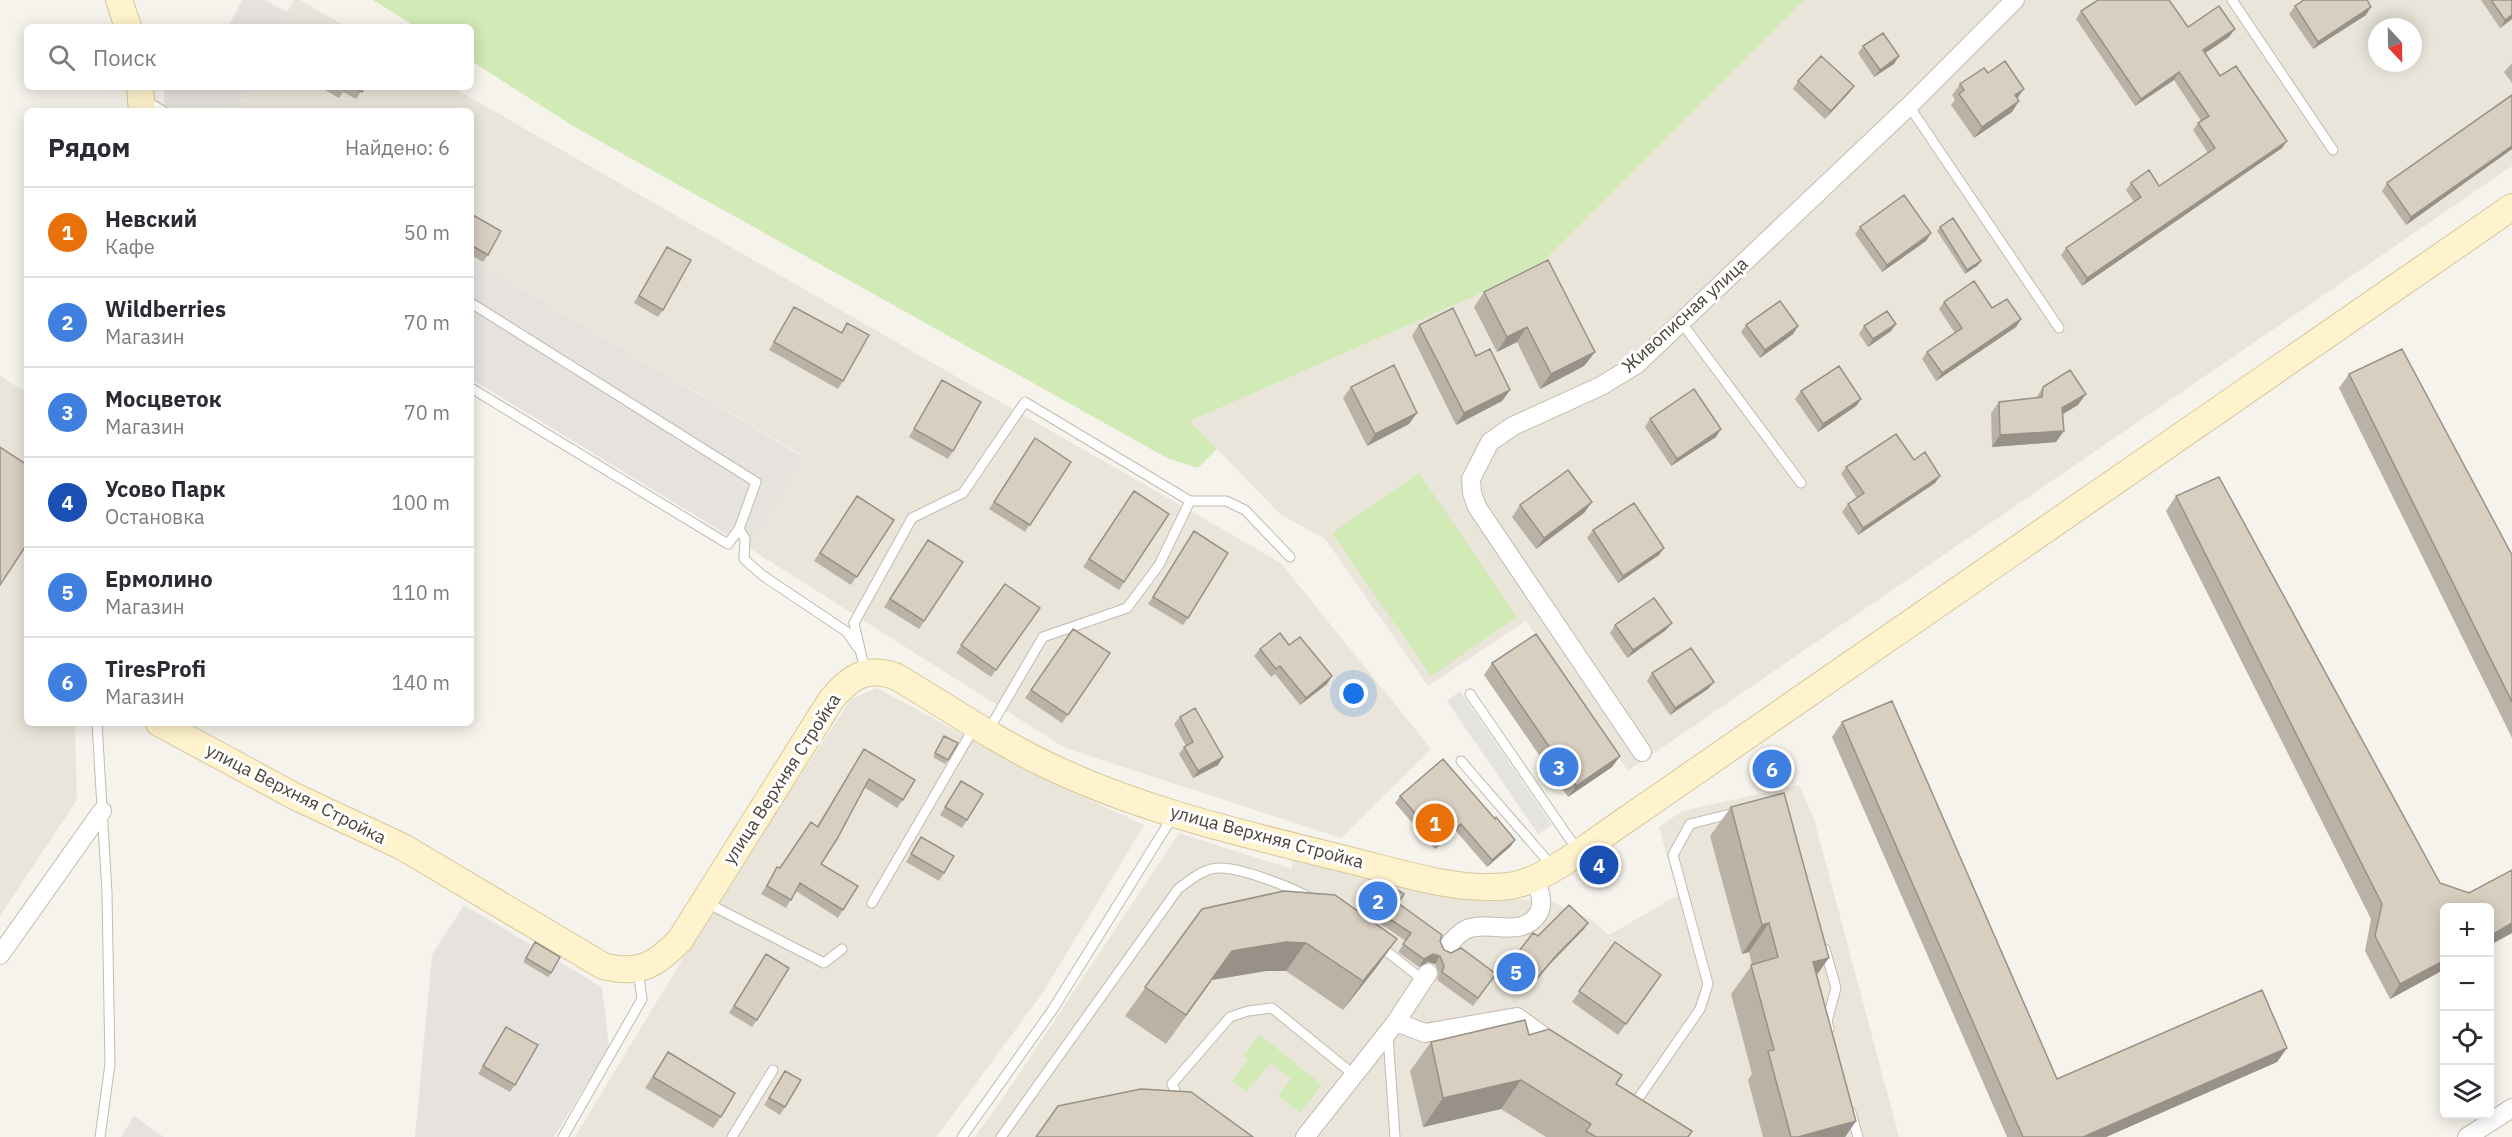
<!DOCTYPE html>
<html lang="ru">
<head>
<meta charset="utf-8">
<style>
	body { margin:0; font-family:"IBM Plex Sans",sans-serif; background:#f2f2f3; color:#2b2b33 }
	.controls { position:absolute; right:18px; bottom:18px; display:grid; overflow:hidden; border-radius:9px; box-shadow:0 3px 15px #0003 }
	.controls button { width:54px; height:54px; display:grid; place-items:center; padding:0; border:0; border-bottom:2px solid #e1e1e2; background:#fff; color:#2b2b33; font:30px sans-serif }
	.compass { position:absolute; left:2368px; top:18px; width:54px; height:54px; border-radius:50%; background:#fff; box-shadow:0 3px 15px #0003; rotate:158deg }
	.you { position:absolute; left:1354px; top:694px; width:21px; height:21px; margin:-15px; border:4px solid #fff; border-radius:50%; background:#1a73e8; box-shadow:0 0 0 9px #1a73e833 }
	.badge { display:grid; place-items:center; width:39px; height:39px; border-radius:50%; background:#fc3f1d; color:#fff; font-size:20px; font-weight:700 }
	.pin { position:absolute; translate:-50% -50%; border:3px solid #fff; box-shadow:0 2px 6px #0006 }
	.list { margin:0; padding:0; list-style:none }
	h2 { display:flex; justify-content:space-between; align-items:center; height:78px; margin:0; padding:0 24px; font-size:26px }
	h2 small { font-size:20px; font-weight:400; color:#7c7c81 }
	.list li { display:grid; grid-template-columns:39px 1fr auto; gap:18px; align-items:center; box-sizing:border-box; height:90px; padding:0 24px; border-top:2px solid #e1e1e2 }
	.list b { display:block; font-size:22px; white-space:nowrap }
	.list p { margin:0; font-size:20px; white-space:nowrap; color:#7c7c81 }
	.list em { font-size:20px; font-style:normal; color:#7c7c81 }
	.icon { flex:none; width:33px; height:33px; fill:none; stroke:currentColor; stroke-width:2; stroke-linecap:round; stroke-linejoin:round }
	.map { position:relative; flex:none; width:2512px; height:1137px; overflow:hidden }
	.search { position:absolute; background:#fff; box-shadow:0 3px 15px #0003; left:24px; top:24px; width:450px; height:66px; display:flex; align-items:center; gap:15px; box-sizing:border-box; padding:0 21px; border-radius:9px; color:#7c7c81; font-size:22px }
	.panel { position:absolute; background:#fff; box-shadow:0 3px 15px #0003; left:24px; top:108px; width:450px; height:618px; border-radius:9px }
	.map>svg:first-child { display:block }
</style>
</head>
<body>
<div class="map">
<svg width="2512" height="1137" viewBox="0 0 2512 1137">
	<rect width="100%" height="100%" fill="#f6f3ec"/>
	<path fill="#eae5da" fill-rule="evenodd" d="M294,0H300L347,27H279Z
		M1804,0H2512V166L1628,771L1526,621L1428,686L1325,539L1280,514L1190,421L1536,269ZM2377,27H2413V63H2377Z
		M247,87H452L1281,563L1431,749L1341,838L1065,748L749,548L803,456L471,258V111H235Z
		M0,376L27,393V723H75L77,800L0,916Z
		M877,688L1045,779L1144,825L1042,994L936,1137H575L714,907L851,699Z
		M1799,785L1814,819L1899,1137H975L1011,1086L1179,833L1292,869L1293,860L1446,893L1552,902L1592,920L1609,935L1678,895L1659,827L1682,811Z"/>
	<path fill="#e6e2dd" d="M242,0H264L288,12L279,27H228Z
		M164,87H247L235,111H164Z
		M471,258L803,457L749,548L471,379Z
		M464,905L602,987L609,1047L554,1137H415L432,955Z
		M134,1116L164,1137H121Z"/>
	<path fill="#d2eab5" d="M373,0H1804L1536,269L1190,421L1217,449L1198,468L1167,458L573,126L471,61V27H416Z
		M1419,473L1517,617L1431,676L1332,533Z
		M1260,1035L1322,1085L1300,1113L1278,1096L1291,1079L1271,1063L1246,1092L1232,1081L1248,1060L1243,1056Z"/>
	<path fill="#e5e3e0" d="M1460,691L1552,825L1538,834L1447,701Z"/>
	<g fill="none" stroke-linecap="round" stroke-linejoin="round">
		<g stroke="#c2bbae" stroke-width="11">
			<path id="lane" d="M2232,0L2333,150
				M145,100L163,111
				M1909,106L2059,328
				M471,303L756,482L739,529
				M1681,322L1801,483
				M471,388L728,544L739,529L745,539L744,559L762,575L847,632L857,647
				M865,671L854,623L912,518L963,493L1025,402L1190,501H1226L1245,510L1290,557
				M1470,694L1578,851
				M97,723L107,893L110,1064L100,1137
				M988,731L1043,637L1127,608L1159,565L1190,501
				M1461,761L1552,866
				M705,902L824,963L842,949
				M872,903L975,726
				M1380,946L1423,980
				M1825,949L1836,988L1827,1021L1829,1029
				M1388,1035L1395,1137
				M1180,1101L1172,1084L1230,1017L1248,1011L1272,1008L1353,1074
				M1635,1103L1700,1009L1708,984L1673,855L1690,824L1734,813
				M1851,1112L1858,1137
				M563,1137L642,999L638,970
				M732,1137L773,1070
				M962,1137L1053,1009L1173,816
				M1001,1137L1178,889C1190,880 1204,868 1219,868C1240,867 1294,888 1312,899"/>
		</g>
		<g stroke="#c2bbae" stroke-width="20">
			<path id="street" d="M1642,752L1477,507L1472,493L1471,479L1490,442L1513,426L1601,386L1637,364L1909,106L2015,0
				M1446,949C1451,942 1458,933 1467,929C1490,920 1522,939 1538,914C1545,903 1539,889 1534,878
				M0,955L102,811
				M1396,1022L1425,1033L1517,1017L1558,1047
				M1305,1137L1396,1022L1428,973
				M2467,1137L2512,1108"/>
		</g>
		<g stroke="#d6c79b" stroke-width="28">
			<path id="secondary" d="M119,0L128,27
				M140,87L142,111
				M159,723L296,797L403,847L603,966C638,975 655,966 680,940L831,700C849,678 865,666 895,676C945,705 994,740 1047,765C1144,812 1249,835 1353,861C1401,873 1459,892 1509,886C1545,882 1598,838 1630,817L2512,207"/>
		</g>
		<use href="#lane" stroke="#fff" stroke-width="9"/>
		<use href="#street" stroke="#fff" stroke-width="18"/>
		<use href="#secondary" stroke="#fff3cd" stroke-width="26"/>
	</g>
	<path fill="#bab2a6" d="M2481,0H2512V19L2500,28Z
		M2295,6L2366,15L2313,49L2289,14Z
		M2081,11L2188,27L2229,37L2205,53L2220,76L2282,148L2082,286L2061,255L2066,248L2134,202L2126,190L2131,183L2159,186L2208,153L2193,130L2198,123L2201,121L2174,80L2135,106L2076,19Z
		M1863,46L1894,64L1874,77L1858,53Z
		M2512,63V83L2504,72Z
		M1988,73L2017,98L2012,112L1974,138L1951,105L1955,100L1952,95L1960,84Z
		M1798,81L1849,93L1825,119L1793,89Z
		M320,87H364L356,99L343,92L339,98Z
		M2512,95V149L2406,225L2382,191L2387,183Z
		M471,214L488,255L483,262L471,255Z
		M1860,227L1931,233L1926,241L1882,272L1855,234Z
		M1940,227L1981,261L1978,265L1965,274L1937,231Z
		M667,247L663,310L658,317L634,303Z
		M1484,292L1595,352L1584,366L1540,389L1517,342L1497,352L1474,307Z
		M1944,302L1992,308L2021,319L2016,327L1936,381L1922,359L1927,352L1955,333L1939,309Z
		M794,307L841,333L847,323L843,381L838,389L769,350Z
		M1896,324L1891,331L1868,347L1859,334L1864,326Z
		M1419,325L1510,390L1502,401L1456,425L1412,336Z
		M1746,325L1798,326L1793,334L1760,358L1741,332Z
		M2349,374L2512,555V738L2339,388Z
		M942,380L953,451L948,459L909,437L937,387Z
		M1351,387L1409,424L1367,446L1343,398Z
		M2043,387L2078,405L2062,415L2056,442L1992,447L1991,413L1999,402L2036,398Z
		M1801,391L1861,399L1856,406L1818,432L1795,399Z
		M1650,419L1716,437L1671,466L1645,427Z
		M1035,438L1071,462L1025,532L989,509Z
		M1914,460L1940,476L1935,483L1858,535L1842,512L1848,504L1857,498L1841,474L1846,467Z
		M2219,477L2440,883L2469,893L2512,870V933L2490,945V908H2445V969L2390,999L2365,951L2371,919L2166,511L2176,496Z
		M1134,491L1169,514L1119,590L1083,567Z
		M857,496L894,520L851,585L814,561Z
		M1592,502L1584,513L1536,549L1512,517L1520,505Z
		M1593,530L1664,548L1659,555L1618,583L1587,538Z
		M1194,531L1188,618L1183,625L1148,604Z
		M923,547L963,562L919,629L884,607Z
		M1005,584L1040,608L991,677L956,653Z
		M1615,625L1666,630L1627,658L1610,633Z
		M1073,629L1110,653L1062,723L1025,698Z
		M1289,645L1327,684L1300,705L1275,674L1271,677L1254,656L1260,649Z
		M1492,663L1620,756L1612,767L1568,797L1484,675Z
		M1652,673L1714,682L1708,689L1670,715L1647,681Z
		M1180,717L1218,765L1193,778L1179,754L1184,747L1186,746L1174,724Z
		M1842,722L2057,1079L2287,1048L2277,1062L2106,1137H2007L1832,737Z
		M944,736L948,760L945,764L933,757Z
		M864,749L903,800L897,808L864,787L821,864L843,910L838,918L796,891L786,908L761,894L777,867L780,868L817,826Z
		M961,781L967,820L962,828L940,815Z
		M1400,796L1511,846L1487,867L1456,831L1435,849L1395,803Z
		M1731,807L1817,975L1856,1121L1845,1137H1763L1748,1080L1752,1074L1731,994L1752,965L1749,952L1742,954L1710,836Z
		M921,837L944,873L939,881L906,862Z
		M1381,890L1398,903L1440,941L1444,950L1496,974L1473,1006L1437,980L1439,973L1435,964L1428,962L1419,967L1398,952L1406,941L1366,914Z
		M1202,909L1397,939L1376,968L1343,1010L1286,971H1266L1212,980L1166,1044L1125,1016Z
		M1588,923L1584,929L1550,964L1529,989L1505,970L1509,964L1538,936Z
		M535,942L551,973L548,977L523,962Z
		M1615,942L1661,975L1618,1035L1572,1002Z
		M766,954L757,1020L752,1027L729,1013Z
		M506,1027L515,1085L510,1092L478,1074Z
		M1529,1035L1616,1084L1688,1137H1546L1501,1109L1423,1127L1410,1071L1431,1042Z
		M668,1052L721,1117L713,1128L645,1088Z
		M785,1071V1107L780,1115L764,1105Z"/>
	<path fill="#979187" d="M2371,7L2366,15L2313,49L2318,42Z
		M2512,15V19L2500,28L2505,20Z
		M2235,29L2229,37L2198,58L2203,50Z
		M1899,56L1894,64L1874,77L1880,70Z
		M2179,72L2174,80L2135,106L2141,99Z
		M1854,86L1849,93L1825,119L1831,111Z
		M2024,89L2016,100L2015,95Z
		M2019,101L2012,112L1974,138L1982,127Z
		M2287,141L2282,148L2082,286L2087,278Z
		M2512,146V149L2406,225L2411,217Z
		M1931,233L1926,241L1882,272L1887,265Z
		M1981,261L1978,265L1965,274L1967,270Z
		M2021,319L2016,327L1936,381L1942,373Z
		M1896,324L1891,331L1868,347L1873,339Z
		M1798,326L1793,334L1760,358L1765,350Z
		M1527,327L1517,342L1497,352L1507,337Z
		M1595,352L1584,366L1540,389L1551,374Z
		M1510,390L1502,401L1456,425L1464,413Z
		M2086,394L2078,405L2054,419L2062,408Z
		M1861,399L1856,406L1818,432L1823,424Z
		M1417,413L1409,424L1367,446L1375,434Z
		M1721,429L1716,437L1671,466L1677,459Z
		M2064,431L2056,442L1992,447L2000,435Z
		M1940,476L1935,483L1858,535L1863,528Z
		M1592,502L1584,513L1536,549L1544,538Z
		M1664,548L1659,555L1618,583L1623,576Z
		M1672,623L1666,630L1627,658L1633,650Z
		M1332,676L1327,684L1300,705L1306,698Z
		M1714,682L1708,689L1670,715L1675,708Z
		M1620,756L1612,767L1568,797L1576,786Z
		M1223,757L1218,765L1193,778L1198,771Z
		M1461,824L1456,831L1435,849L1440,842Z
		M1515,840L1511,846L1487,867L1492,860Z
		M1588,923L1584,929L1550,964L1529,989L1554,958Z
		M1769,923L1749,952L1742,954L1762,925Z
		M2512,923V933L2490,945V936Z
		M1397,939L1376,968L1343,1010L1363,981Z
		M1286,942L1306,943L1286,971H1266L1212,980L1166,1044L1232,951Z
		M1433,954L1440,956L1435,964L1428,962L1419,967L1424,959Z
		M1829,958L1808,987L1813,962Z
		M2445,960V969L2390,999L2400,984Z
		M2287,1048L2277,1062L2106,1137H2083Z
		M1521,1080L1501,1109L1423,1127L1443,1098Z
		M1856,1121L1845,1137H1798Z"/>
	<path fill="#d8cfc1" stroke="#979187" stroke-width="1.5" d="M2098,0H2169L2188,27L2219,6L2235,29L2203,50L2220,76L2236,66L2287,141L2087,278L2066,248L2141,197L2131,183L2149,170L2159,186L2215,148L2198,123L2209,116L2179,72L2141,99L2081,11Z
		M2304,0H2367L2371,7L2318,42L2295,6Z
		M2491,0H2512V15L2505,20Z
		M1883,33L1899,56L1880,70L1863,46Z
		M1821,56L1854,86L1831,111L1798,81Z
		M2005,61L2024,89L2015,95L2019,101L1982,127L1959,94L1964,90L1960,84L1984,68L1988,73Z
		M339,87H347L345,90Z
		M353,87H364L362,92Z
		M2512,95V146L2411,217L2387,183Z
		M1904,195L1931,233L1887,265L1860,227Z
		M471,214L501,231L488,255L471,245Z
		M1953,218L1981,261L1967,270L1940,227Z
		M667,247L691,260L663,310L639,296Z
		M1548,260L1595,352L1551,374L1527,327L1507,337L1484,292Z
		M1974,281L1992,308L2007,299L2021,319L1942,373L1927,352L1962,328L1944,302Z
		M1780,301L1798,326L1765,350L1746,325Z
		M794,307L842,333L847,323L869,335L843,381L774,342Z
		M1453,308L1476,356L1490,349L1510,390L1464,413L1419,325Z
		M1887,311L1896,324L1873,339L1864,326Z
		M2402,349L2512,555V702L2349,374Z
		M1394,365L1417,413L1375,434L1351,387Z
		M1839,366L1861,399L1823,424L1801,391Z
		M2070,370L2086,394L2062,408L2064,431L2000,435L1999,402L2042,397L2043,387Z
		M942,380L981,402L953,451L914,429Z
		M1694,389L1721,429L1677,459L1650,419Z
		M1896,434L1914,460L1925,452L1940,476L1863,528L1848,504L1864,493L1846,467Z
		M1035,438L1071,462L1030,525L994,502Z
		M0,447L27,465V544L0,585Z
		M1568,470L1592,502L1544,538L1520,505Z
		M2219,477L2440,883L2469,893L2512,870V923L2490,936V908H2445V960L2400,984L2375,936L2382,904L2176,496Z
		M1134,491L1169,514L1124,582L1089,559Z
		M857,496L894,520L857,577L820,553Z
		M1634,503L1664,548L1623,576L1593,530Z
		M1194,531L1228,553L1188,618L1153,597Z
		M928,540L963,562L924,621L890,599Z
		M1005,584L1040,608L996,670L961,645Z
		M1654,598L1672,623L1633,650L1615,625Z
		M1073,629L1110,653L1068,715L1031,690Z
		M1280,633L1289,645L1300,637L1332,676L1306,698L1280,666L1276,669L1260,649Z
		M1536,634L1620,756L1576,786L1492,663Z
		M1691,648L1714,682L1675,708L1652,673Z
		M1892,701L2057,1079L2262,990L2287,1048L2083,1137H2023L1842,722Z
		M1195,708L1223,757L1198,771L1184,747L1193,742L1180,717Z
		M944,736L958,743L948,760L935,753Z
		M864,749L915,780L903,800L869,779L837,839L821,864L858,886L843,910L800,883L791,900L767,886L777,867L780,868L811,822L818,827Z
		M1443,759L1495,819L1496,817L1515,840L1492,860L1461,824L1440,842L1400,796Z
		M961,781L983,794L967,820L945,807Z
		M1784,793L1829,958L1813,962L1856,1121L1798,1137H1791L1768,1051L1774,1050L1751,965L1778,957L1769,923L1762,925L1731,807Z
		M921,837L954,856L944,873L911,854Z
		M1386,883L1404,894L1398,903L1442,935L1440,941L1444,950L1451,953L1461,948L1496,974L1478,998L1442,972L1444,966L1440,956L1433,954L1424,959L1403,944L1411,933L1371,907Z
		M1284,891L1335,895L1397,939L1363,981L1306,943L1286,942L1232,951L1186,1015L1145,987L1202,909Z
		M1569,905L1588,923L1554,958L1533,983L1509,964L1533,933L1538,936Z
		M535,942L560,957L551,973L526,958Z
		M1615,942L1661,975L1626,1024L1579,991Z
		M766,954L789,968L757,1020L734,1006Z
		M1525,1020L1529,1035L1549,1029L1622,1075L1616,1084L1692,1131L1688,1137H1596L1586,1131L1591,1124L1521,1080L1443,1098L1431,1042Z
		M506,1027L538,1045L515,1085L483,1066Z
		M668,1052L735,1093L721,1117L653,1077Z
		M785,1071L801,1080L785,1107L769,1098Z
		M1141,1089L1191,1092L1253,1137H1036L1058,1106Z"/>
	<g text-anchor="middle" stroke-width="6" stroke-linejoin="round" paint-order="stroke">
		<g font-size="18" fill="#4b4439" stroke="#fff">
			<text transform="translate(1685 315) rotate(-42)" y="6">Живописная улица</text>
			<text transform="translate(782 779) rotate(-57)" y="6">улица Верхняя Стройка</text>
			<text transform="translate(296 794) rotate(27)" y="6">улица Верхняя Стройка</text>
			<text transform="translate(1267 837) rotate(15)" y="6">улица Верхняя Стройка</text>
		</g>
	</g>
</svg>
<div class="controls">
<button>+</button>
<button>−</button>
<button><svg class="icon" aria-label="locate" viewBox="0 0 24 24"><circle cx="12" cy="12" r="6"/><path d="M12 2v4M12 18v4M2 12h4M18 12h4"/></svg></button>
<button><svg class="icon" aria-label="layers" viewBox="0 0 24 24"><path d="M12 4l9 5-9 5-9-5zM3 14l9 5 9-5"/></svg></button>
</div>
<svg class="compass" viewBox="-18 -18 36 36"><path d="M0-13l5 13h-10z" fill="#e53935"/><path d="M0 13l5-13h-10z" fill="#7c7c81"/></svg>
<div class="you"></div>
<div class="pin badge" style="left:1435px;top:823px;background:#e8710a">1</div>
<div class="pin badge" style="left:1378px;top:901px;background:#3f7fe0">2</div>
<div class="pin badge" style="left:1559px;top:767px;background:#3f7fe0">3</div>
<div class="pin badge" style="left:1599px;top:865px;background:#1a4fb4">4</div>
<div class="pin badge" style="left:1516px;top:972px;background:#3f7fe0">5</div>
<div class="pin badge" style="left:1772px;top:769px;background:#3f7fe0">6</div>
<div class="search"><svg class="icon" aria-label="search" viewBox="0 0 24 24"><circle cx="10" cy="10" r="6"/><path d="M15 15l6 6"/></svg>Поиск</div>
<section class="panel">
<h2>Рядом<small>Найдено: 6</small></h2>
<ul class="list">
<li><span class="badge" style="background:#e8710a">1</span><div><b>Невский</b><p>Кафе</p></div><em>50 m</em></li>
<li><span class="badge" style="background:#3f7fe0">2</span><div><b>Wildberries</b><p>Магазин</p></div><em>70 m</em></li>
<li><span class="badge" style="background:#3f7fe0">3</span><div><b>Мосцветок</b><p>Магазин</p></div><em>70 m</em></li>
<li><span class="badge" style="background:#1a4fb4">4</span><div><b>Усово Парк</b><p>Остановка</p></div><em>100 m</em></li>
<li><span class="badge" style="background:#3f7fe0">5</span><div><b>Ермолино</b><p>Магазин</p></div><em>110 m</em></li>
<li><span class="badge" style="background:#3f7fe0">6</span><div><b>TiresProfi</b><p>Магазин</p></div><em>140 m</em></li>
</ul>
</section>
</div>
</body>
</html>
